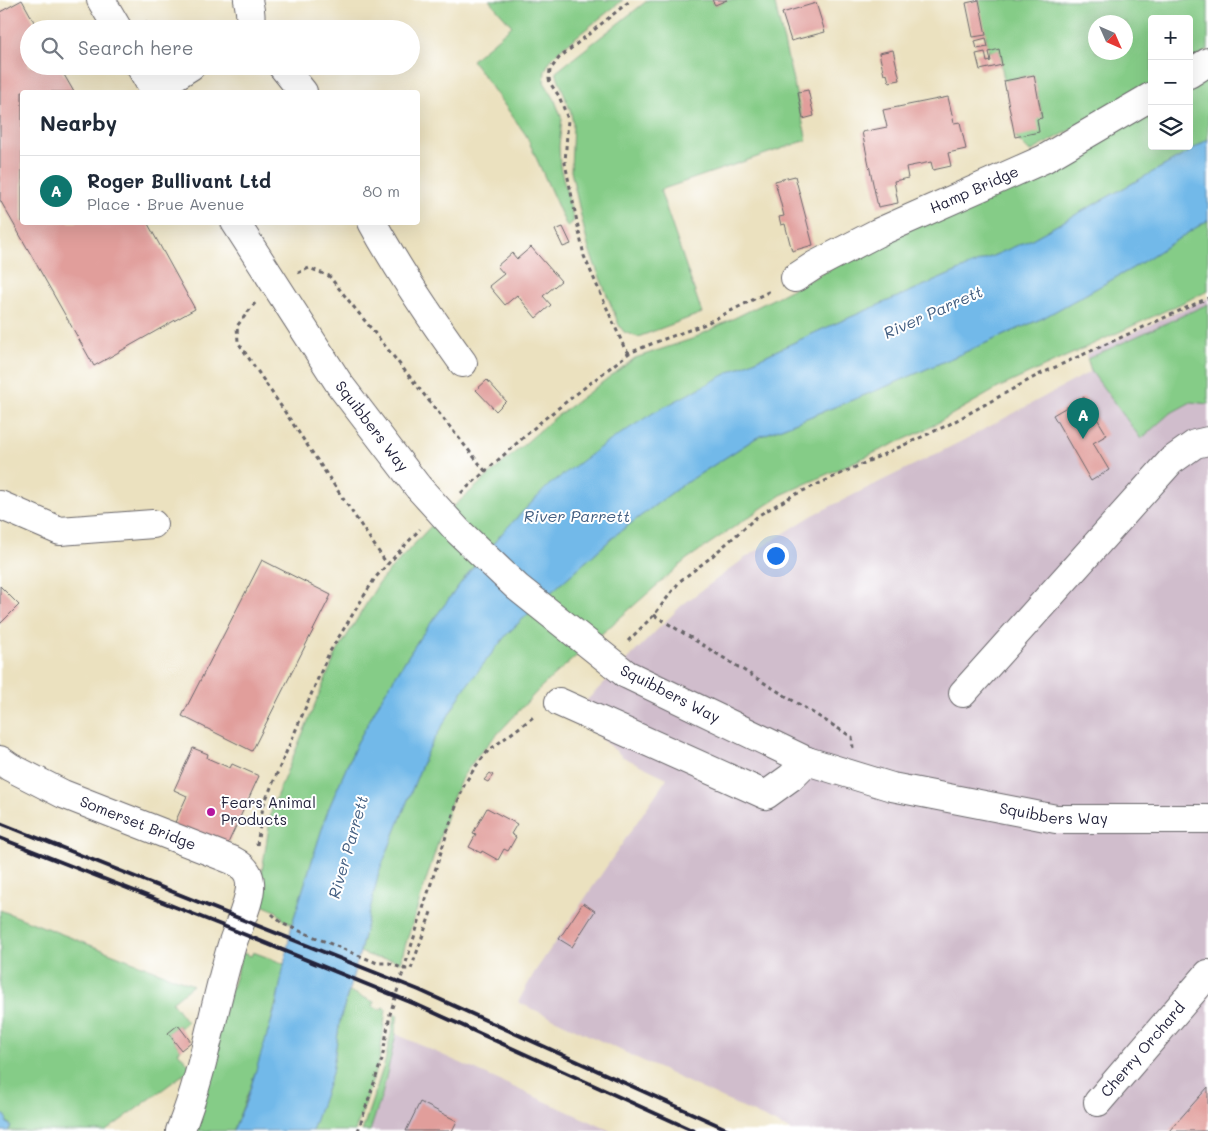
<!DOCTYPE html>
<html lang="en">
<head>
<meta charset="utf-8">
<style>
	body { margin:0; font-family:Mali,sans-serif; background:#f2f2f3; color:#1f2937 }
	.controls { position:absolute; right:15px; top:15px; display:grid; overflow:hidden; border-radius:5px; box-shadow:0 5px 20px #0002 }
	.controls button { width:45px; height:45px; display:grid; place-items:center; padding:0; border:0; border-bottom:1px solid #e0e1e3; background:#fff; color:#1f2937; font:25px sans-serif }
	.compass { position:absolute; left:1088px; top:15px; width:45px; height:45px; border-radius:50%; background:#fff; box-shadow:0 5px 20px #0002; rotate:135deg }
	.you { position:absolute; left:775px; top:555px; width:18px; height:18px; margin:-12px; border:4px solid #fff; border-radius:50%; background:#1a73e8; box-shadow:0 0 0 8px #1a73e833 }
	.badge { display:grid; place-items:center; width:32px; height:32px; border-radius:50%; background:#0f766e; color:#fff; font-size:16px; font-weight:700 }
	.pin { position:absolute; translate:-50% -41px; filter:drop-shadow(0 1px 2px #0008) }
	.pin::after { content:''; position:absolute; top:26px; width:18px; height:15px; background:inherit; clip-path:polygon(0 0,100% 0,50% 100%) }
	.list { margin:0; padding:0; list-style:none }
	h2 { display:flex; justify-content:space-between; align-items:center; height:65px; margin:0; padding:0 20px; font-size:21px }
	h2 small { font-size:16px; font-weight:400; color:#747a83 }
	.list li { display:grid; grid-template-columns:32px 1fr auto; gap:15px; align-items:center; box-sizing:border-box; height:70px; padding:0 20px; border-top:1px solid #e0e1e3 }
	.list b { display:block; font-size:19px; white-space:nowrap }
	.list p { margin:0; font-size:16px; white-space:nowrap; color:#747a83 }
	.list em { font-size:16px; font-style:normal; color:#747a83 }
	.icon { flex:none; width:28px; height:28px; fill:none; stroke:currentColor; stroke-width:2; stroke-linecap:round; stroke-linejoin:round }
	.map { position:relative; flex:none; width:1208px; height:1131px; overflow:hidden }
	.search { position:absolute; background:#fff; box-shadow:0 5px 20px #0002; left:20px; top:20px; width:400px; height:55px; display:flex; align-items:center; gap:12px; box-sizing:border-box; padding:0 18px; border-radius:28px; color:#747a83; font-size:19px }
	.panel { position:absolute; background:#fff; box-shadow:0 5px 20px #0002; left:20px; top:90px; width:400px; height:135px; border-radius:5px }
	.map>svg:first-child { display:block }
</style>
</head>
<body>
<div class="map">
<svg width="1208" height="1131" viewBox="0 0 1208 1131">
	<rect width="100%" height="100%" fill="#fff"/>
	<filter id="ink" filterUnits="userSpaceOnUse"><feTurbulence type="fractalNoise" baseFrequency=".02" numOctaves="2"/><feDisplacementMap in="SourceGraphic" scale="10" xChannelSelector="R" yChannelSelector="G"/><feConvolveMatrix kernelMatrix="1 2 1 2 8 2 1 2 1" color-interpolation-filters="sRGB"/></filter>
	<filter id="wash" filterUnits="userSpaceOnUse"><feTurbulence type="fractalNoise" baseFrequency=".0096" numOctaves="4" result="noise"/><feDisplacementMap in="SourceGraphic" scale="20" xChannelSelector="R" yChannelSelector="G"/><feGaussianBlur stdDeviation="1.12" result="paint"/><feColorMatrix in="noise" values="0 0 0 0 0 0 0 0 0 0 0 0 0 0 0 0 0 1.4 0 .05"/><feComposite in="paint" operator="in"/></filter>
	<g filter="url(#wash)">
		<rect width="100%" height="100%" fill="#ebe1bf"/>
		<path fill="#d0bdcc" d="M1208,298V1131H792L518,1002L534,973L667,778L623,757L573,714L682,605L745,558L813,515L964,440L1090,372L1086,354Z
			M396,1034L611,1131H370L382,1095Z"/>
		<path fill="#85cc87" stroke="#547761" fill-rule="evenodd" d="M489,0H623L562,48L551,59L545,70L544,82L554,98L562,119L559,146L560,166L574,221L567,227L526,135L472,60L512,26Z
			M648,0H712L715,5L727,0H774L807,140L660,190L702,313L638,337L624,332L619,325L589,250L582,220L571,171L573,124L571,113L556,72Z
			M978,0H1208V50L1189,63V19H1152V86L1030,152L1015,137L1037,119L1042,117L1034,75L1004,81L999,50L989,52ZM1096,22H1126V52H1096Z
			M1208,77V139L1189,152L1030,240L823,329L728,373L549,485L504,531L466,576L419,639L383,696L357,743L328,810L292,924L284,920L276,911L257,903L272,807L336,654L380,581L429,528L553,419L635,358L692,339L773,299L882,242L1152,110V146H1189V89Z
			M1208,220V291L998,388L925,430L781,495L687,559L542,686L478,755L463,776L451,802L400,962L391,959L376,958L360,952L379,872L427,752L464,689L507,634L549,594L618,533L678,488L756,438L890,385L1043,318L1131,269Z
			M1208,304V404L1191,402L1169,414L1141,439L1091,371L1087,359Z
			M0,910L193,985L172,1002L187,1022L180,1028L178,1025L168,1033L181,1050L178,1052L192,1068L106,1131H8L10,1129V1124L7,1123L0,1113Z
			M253,952L285,964C273,1021 256,1077 233,1131H186L243,953L251,956Z
			M349,991L374,1002L372,1006L381,1010L383,1007L386,1009L380,1056L365,1104L355,1131H312L332,1073L340,1020Z
			M395,1014L398,1015L395,1032L396,1034L382,1095L370,1131H362L385,1062Z"/>
		<path fill="#72b9e9" stroke="#4a6e92" d="M1208,139V220L1131,269L1043,318L890,385L756,438L678,488L618,533L549,594L507,634L464,689L427,752L379,872L360,952L340,1020L332,1073L312,1131H233L247,1099L276,1006L292,924L328,810L357,743L383,696L419,639L466,576L504,531L549,485L602,446L653,413L728,373L823,329L1030,240L1189,152Z
			M0,1113L6,1116L7,1123L11,1126L8,1131H0Z"/>
		<g id="blocks">
			<path fill="#e19e9b" d="M22,0L38,29H29V66H59L74,92H22V222H147L195,309L94,366L0,200V12Z
				M712,0H727L715,5Z
				M979,0L986,35L973,37L966,3Z
				M816,3L825,32L791,41L782,13Z
				M986,38L988,47L977,49L975,41Z
				M999,49L1002,65L980,70L976,54L985,52L987,62L991,61L989,52Z
				M893,50L900,80L889,82L887,74L884,75L879,53Z
				M1034,75L1042,118L1037,119L1039,132L1015,137L1004,81Z
				M808,90L814,116L803,119L798,92Z
				M948,97L954,123L960,122L966,149L948,153L951,166L933,170L931,162L906,167L908,178L894,181L898,203L878,207L862,132L887,127L883,110Z
				M795,176L813,245L792,251L785,224L781,225L779,217L784,216L775,181Z
				M563,227L571,244L563,247L555,230Z
				M531,247L561,281L543,296L551,305L536,318L517,295L505,305L489,286L504,274L497,266L512,253L517,259Z
				M487,380L506,401L496,411L476,390Z
				M1084,397L1107,435L1093,443L1109,470L1091,481L1053,415Z
				M262,560L331,595L252,751L182,716Z
				M0,586L19,605L0,624Z
				M193,748L208,754L207,758L230,768L232,764L259,776L224,852L172,829L187,796L174,790Z
				M490,773L493,775L488,782L484,780Z
				M487,808L517,824L511,834L516,837L508,851L504,849L498,860L482,851L481,853L469,847L476,834L473,833Z
				M583,903L595,911L572,947L559,939Z
				M178,1025L191,1042L181,1050L168,1033Z
				M1208,1087V1131H1169Z
				M420,1102L457,1121L452,1131H406Z"/>
		</g>
	</g>
	<g filter="url(#ink)">
		<use href="#blocks" fill-opacity="0" stroke="#686569" stroke-width="1"/>
		<g fill="none" stroke-linecap="round" stroke-linejoin="round">
			<g stroke="#686569" stroke-width="30">
				<g id="minor">
					<path d="M101,0L118,29"/>
					<path d="M247,29C253,20 250,10 248,0"/>
					<path d="M140,66L155,92"/>
					<path d="M282,66L303,92"/>
					<path d="M1189,74L1208,62"/>
					<path d="M153,90L191,66"/>
					<path id="s1" d="M235,222L340,385L418,487"/>
					<path d="M372,222C399,272 430,317 463,363"/>
					<path id="s2" d="M795,278L815,265L877,233L1044,159L1152,96"/>
					<path d="M0,505L60,531L153,524"/>
					<path id="s3" d="M626,674L807,761L892,787L1056,819H1208"/>
					<path d="M963,693L1171,461L1195,444L1208,441"/>
					<path d="M559,702L766,795L791,777L807,761"/>
					<path id="s4" d="M0,760L10,767L63,794L232,860C242,865 249,871 250,882C252,900 236,930 231,948C213,1008 204,1072 180,1131"/>
					<path id="s5" d="M1098,1102L1208,974"/>
				</g>
			</g>
			<path stroke="#686569" stroke-width="3" stroke-dasharray="4 4" stroke-linecap="butt" d="M145,22L149,29
				M298,273L309,268L329,276L486,472
				M255,303L237,326L238,342L387,564
				M629,353L624,347L584,256L565,163L568,119L559,96L550,83L549,79L550,70L559,58L631,0
				M461,493L543,420L629,353L656,342L703,325L772,290
				M654,615L852,737L853,748
				M628,641L654,615L680,581L710,558L759,515L794,495L948,425L1038,375L1208,298
				M257,845L263,806L329,653L375,578L420,529
				M272,914L283,924L377,963H389L404,969H411L431,912
				M358,1131L382,1059L390,1014L404,969L452,817L465,783L476,766L488,751L536,715"/>
			<use href="#minor" stroke="#fff" stroke-width="28"/>
			<path stroke="#22223b" stroke-width="4" d="M0,823L419,990L731,1131
				M0,838L221,925L415,1004L694,1131"/>
			<g stroke="#686569" stroke-width="30" stroke-linecap="butt">
				<path id="minor-bridge" d="M418,487L458,531L517,587L626,674"/>
			</g>
			<use href="#minor-bridge" stroke="#fff" stroke-width="28"/>
		</g>
	</g>
	<circle fill="#b5179e" stroke="#fff" stroke-width="2" cx="211" cy="812" r="5"/>
	<g text-anchor="middle" stroke-width="4" stroke-linejoin="round" paint-order="stroke">
		<g font-size="15" fill="#22223b" stroke="#fff">
			<text dy="5" stroke="none"><textPath href="#s2" startOffset="200">Hamp Bridge</textPath></text>
			<text dy="5" stroke="none"><textPath href="#s1" startOffset="246">Squibbers Way</textPath></text>
			<text transform="translate(670 694) rotate(27)" y="5">Squibbers Way</text>
			<text dy="5" stroke="none"><textPath href="#s3" startOffset="454">Squibbers Way</textPath></text>
			<text dy="5" stroke="none"><textPath href="#s4" startOffset="152">Somerset Bridge</textPath></text>
			<text dy="5" stroke="none"><textPath href="#s5" startOffset="69">Cherry Orchard</textPath></text>
		</g>
		<g font-size="15" fill="#22223b" stroke="#fff" text-anchor="start">
			<text x="221" y="808">Fears Animal<tspan x="221" dy="17">Products</tspan></text>
		</g>
		<g font-size="16" font-style="italic" fill="#425e81" stroke="#fff">
			<text transform="translate(933 312) rotate(-24)" y="6">River Parrett</text>
			<text x="577" y="522">River Parrett</text>
			<text transform="translate(348 847) rotate(-74)" y="6">River Parrett</text>
		</g>
	</g>
</svg>
<div class="controls">
<button>+</button>
<button>−</button>
<button><svg class="icon" aria-label="layers" viewBox="0 0 24 24"><path d="M12 4l9 5-9 5-9-5zM3 14l9 5 9-5"/></svg></button>
</div>
<svg class="compass" viewBox="-18 -18 36 36"><path d="M0-13l5 13h-10z" fill="#e53935"/><path d="M0 13l5-13h-10z" fill="#747a83"/></svg>
<div class="you"></div>
<div class="pin badge" style="left:1083px;top:439px">A</div>
<div class="search"><svg class="icon" aria-label="search" viewBox="0 0 24 24"><circle cx="10" cy="10" r="6"/><path d="M15 15l6 6"/></svg>Search here</div>
<section class="panel">
<h2>Nearby<small></small></h2>
<ul class="list">
<li><span class="badge">A</span><div><b>Roger Bullivant Ltd</b><p>Place · Brue Avenue</p></div><em>80 m</em></li>
</ul>
</section>
</div>
</body>
</html>
